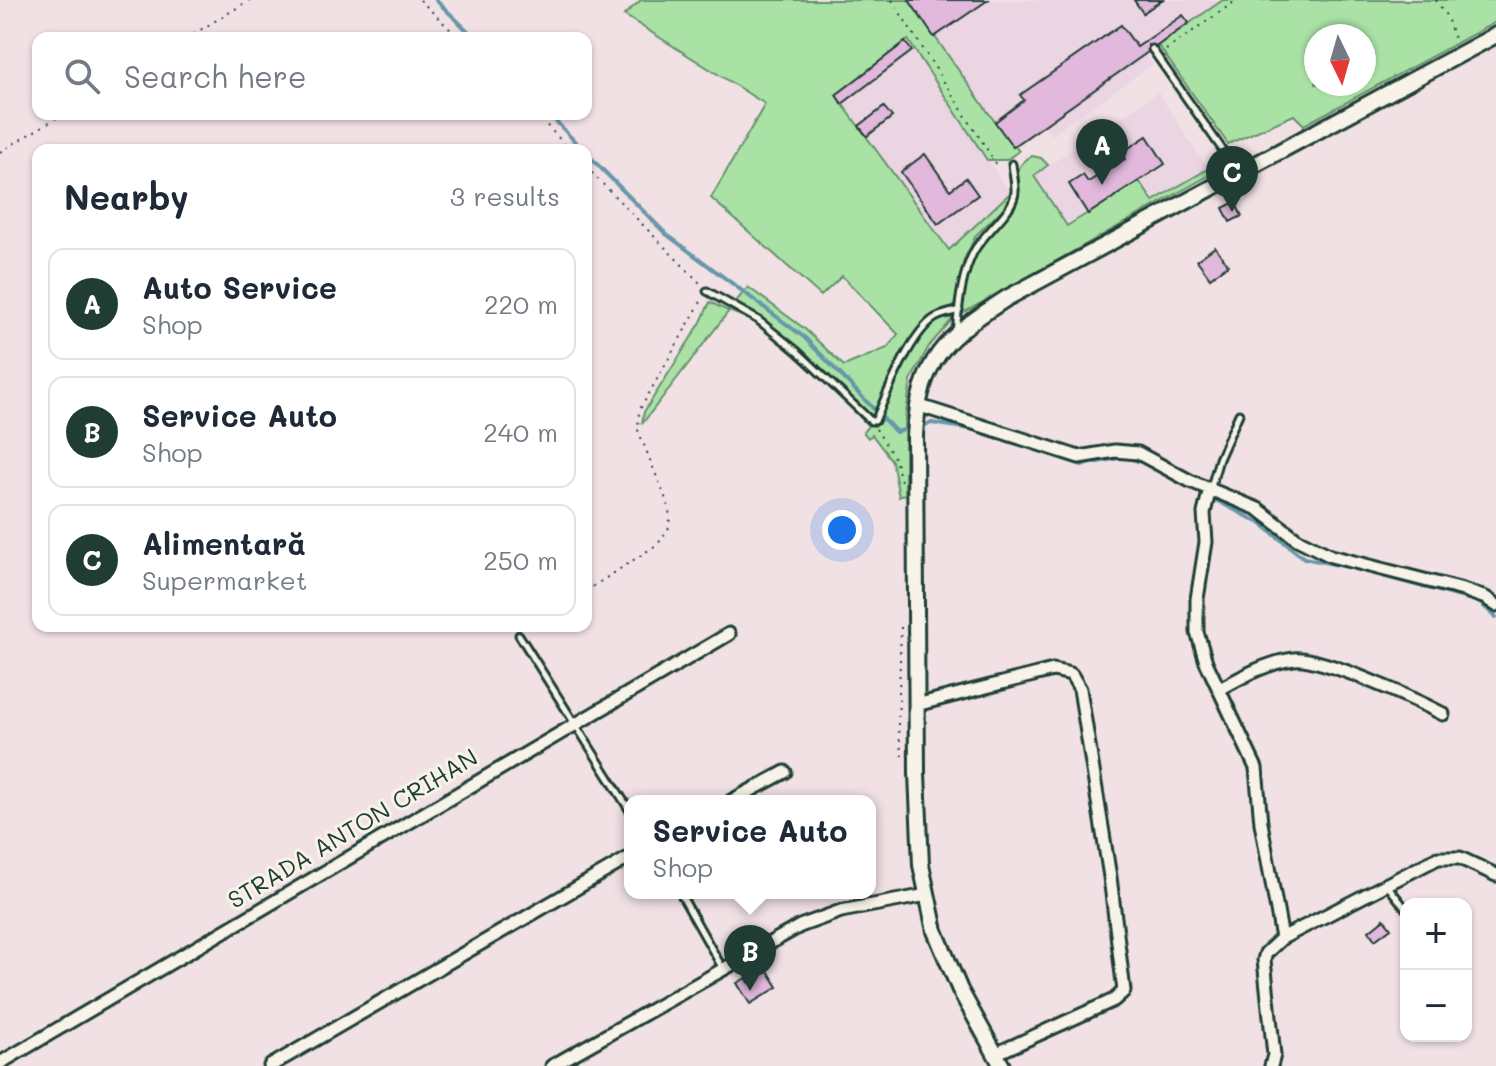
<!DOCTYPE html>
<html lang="en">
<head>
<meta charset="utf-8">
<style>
	body { margin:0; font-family:Mali,sans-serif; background:#f6f6f7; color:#1f2937 }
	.controls { position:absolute; right:24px; bottom:24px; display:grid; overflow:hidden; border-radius:16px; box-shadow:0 2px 6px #0004 }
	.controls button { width:72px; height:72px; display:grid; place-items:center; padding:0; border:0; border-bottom:2px solid #e0e1e3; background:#fff; color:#1f2937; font:40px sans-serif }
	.compass { position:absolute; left:1304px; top:24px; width:72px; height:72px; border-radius:50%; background:#fff; box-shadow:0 2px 6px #0004; rotate:175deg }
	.you { position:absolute; left:842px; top:530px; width:28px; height:28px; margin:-20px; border:6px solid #fff; border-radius:50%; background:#1a73e8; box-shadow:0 0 0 12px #1a73e833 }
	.badge { display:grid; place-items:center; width:52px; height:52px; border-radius:50%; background:#1f3d34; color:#fff; font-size:26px; font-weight:700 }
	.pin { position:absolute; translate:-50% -66px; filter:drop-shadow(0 2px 4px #0008) }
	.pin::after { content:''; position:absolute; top:42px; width:28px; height:24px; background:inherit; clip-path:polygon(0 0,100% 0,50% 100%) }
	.popup { position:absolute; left:624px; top:795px; width:252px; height:104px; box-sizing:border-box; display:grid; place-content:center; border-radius:16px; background:#fff; filter:drop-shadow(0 2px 6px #0005); font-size:26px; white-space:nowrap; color:#747a83 }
	.popup b { font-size:30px; color:#1f2937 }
	.popup::after { content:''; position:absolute; left:50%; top:100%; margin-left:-16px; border:16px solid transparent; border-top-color:#fff }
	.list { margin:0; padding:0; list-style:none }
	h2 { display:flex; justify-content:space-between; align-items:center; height:104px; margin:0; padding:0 32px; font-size:34px }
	h2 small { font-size:26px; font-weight:400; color:#747a83 }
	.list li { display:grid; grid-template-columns:52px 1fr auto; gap:24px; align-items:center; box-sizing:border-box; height:112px; margin:0 16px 16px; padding:0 16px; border:2px solid #e0e1e3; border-radius:16px }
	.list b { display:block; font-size:30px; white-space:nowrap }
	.list p { margin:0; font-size:26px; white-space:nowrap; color:#747a83 }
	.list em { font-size:26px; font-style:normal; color:#747a83 }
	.icon { flex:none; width:44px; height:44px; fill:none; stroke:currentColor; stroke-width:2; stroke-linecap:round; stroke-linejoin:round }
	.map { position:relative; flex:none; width:1496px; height:1066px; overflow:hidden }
	.search { position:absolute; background:#fff; box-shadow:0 2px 6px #0004; left:32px; top:32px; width:560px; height:88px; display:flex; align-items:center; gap:20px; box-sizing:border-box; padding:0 28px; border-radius:16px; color:#747a83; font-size:30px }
	.panel { position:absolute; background:#fff; box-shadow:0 2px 6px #0004; left:32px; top:144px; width:560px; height:488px; border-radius:16px }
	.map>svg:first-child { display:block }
</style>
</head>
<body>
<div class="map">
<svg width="1496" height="1066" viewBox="0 0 1496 1066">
	<rect width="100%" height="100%" fill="#f1e1e5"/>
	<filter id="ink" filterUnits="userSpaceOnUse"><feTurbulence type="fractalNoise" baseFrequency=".0125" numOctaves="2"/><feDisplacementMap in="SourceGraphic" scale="16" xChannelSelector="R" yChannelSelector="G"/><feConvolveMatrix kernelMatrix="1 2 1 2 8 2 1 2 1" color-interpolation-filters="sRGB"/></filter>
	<g filter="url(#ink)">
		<path fill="#ecd5e3" d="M909,0H1223L1145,54L1152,65L1052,135L1044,126L1013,147Z
			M908,40L1010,193L949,250L836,95Z
			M1158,92L1208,169L1152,201L1139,181L1067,226L1034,175Z"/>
		<path fill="#aae2a6" stroke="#64906d" stroke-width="2" fill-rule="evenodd" d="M641,0H909L995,122L1019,151L1006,160H987L908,40L836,95L949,250L1010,193L1007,205L976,235L964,260L951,321L929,346L911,380L905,420V494L899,497L892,461L872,435L868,438L863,432L868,426L844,399L756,322L729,311L642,424L644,412L701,322L710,302L728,311L748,287L805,329L844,366L887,348L898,334L842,276L821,296L711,198L765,104L624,15Z
			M1223,0H1496V22L1304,125L1294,115L1228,144L1158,45ZM1316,36H1364V84H1316Z
			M1032,156L1041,158L1048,165L1034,176L1067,226L1139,181L1153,201L1208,169L1214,167L1217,171L963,313L961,307C966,283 970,257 987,237C997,225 1014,215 1018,199C1024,180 1008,169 1032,156Z"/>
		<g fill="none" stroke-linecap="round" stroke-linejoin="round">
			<path stroke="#6897aa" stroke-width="4" d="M436,0L475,38
				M549,114L583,150
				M586,153L666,234L805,338L896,432L911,428
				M919,426L932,423L977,430L1082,465L1124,457L1142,462L1260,523L1304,558L1358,569L1479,602L1496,617"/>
		</g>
		<path fill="#e2b8dd" stroke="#1f3d34" stroke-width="2" d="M909,0H988L934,37Z
			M1134,0H1162L1143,13Z
			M1183,15L1189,23L1157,46L1148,45V52L1013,147L995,122L1024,100L1020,95L1121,25L1137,47Z
			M905,42L912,51L842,104L836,95Z
			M884,107L892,117L867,136L859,126Z
			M1147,136L1165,164L1088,214L1069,184L1083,175L1088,182L1125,159L1121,153Z
			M925,154L950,190L966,178L978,195L938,224L901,172Z
			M1235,202L1242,216L1230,222L1223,208Z
			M1215,247L1228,265L1210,278L1197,260Z
			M1384,919L1391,928L1375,940L1369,931Z
			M768,971L778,987L750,1004L737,983L746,978L749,983Z"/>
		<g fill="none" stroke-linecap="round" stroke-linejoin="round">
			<g stroke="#1f3d34" stroke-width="11">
				<path id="service" d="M1152,49L1238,172
					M707,291L758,320L797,351L871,421H875C886,396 911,332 935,318C941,314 951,313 959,310
					M956,332C959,304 961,276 974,251C984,232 1016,210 1015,190C1015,181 1013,173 1012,164
					M1211,487L1219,459L1239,414
					M519,635L630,811
					M1387,885L1406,909
					M680,893L723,969"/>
			</g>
			<g stroke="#1f3d34" stroke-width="17">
				<path id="minor" d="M917,405L1079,457L1115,451L1138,453L1190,481L1258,509L1297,539L1331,556L1463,590L1486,598L1496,605
					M1210,488L1204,513L1206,542L1197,599V632L1206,662L1256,768L1261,823L1282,938
					M1220,689C1242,677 1268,662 1294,659C1321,656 1416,700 1443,714
					M916,705L1053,670L1071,674L1080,689L1110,877L1124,991L1114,1000L995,1054
					M731,801L785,772
					M0,1063L729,634
					M270,1066L630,857
					M552,1066L800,926L841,911L927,895
					M1271,1066L1274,1055L1264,960L1266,953L1282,938L1438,858H1460L1496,875"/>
			</g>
			<g stroke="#1f3d34" stroke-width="20">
				<path id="secondary" d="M1002,1066L960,990L935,931L921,865L917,774L915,436C919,359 946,337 1007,298L1496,35"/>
			</g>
			<path stroke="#1f3d34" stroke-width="2" stroke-dasharray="2 6" stroke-linecap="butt" d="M420,0L459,38
				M892,0L997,165
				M1436,0L1447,17L1455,42
				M187,38L250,0
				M1166,50L1237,0
				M536,114L570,150
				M0,152L63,114
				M586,167L700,283
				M876,429L895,459L901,481
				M586,591L658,544L670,526L669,507L638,430L639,411L703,298
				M901,627L898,726L902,756"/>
			<use href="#service" stroke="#f7f3e8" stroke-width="5"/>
			<use href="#minor" stroke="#f7f3e8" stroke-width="11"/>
			<use href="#secondary" stroke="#f7f3e8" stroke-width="14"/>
		</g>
	</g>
	<g text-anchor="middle" stroke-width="6" stroke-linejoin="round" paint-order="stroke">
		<g font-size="24" fill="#1f3d34" stroke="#f7f3e8">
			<text transform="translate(353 829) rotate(-31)" y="8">STRADA ANTON CRIHAN</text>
		</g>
	</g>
</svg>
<div class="controls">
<button>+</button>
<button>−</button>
</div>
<svg class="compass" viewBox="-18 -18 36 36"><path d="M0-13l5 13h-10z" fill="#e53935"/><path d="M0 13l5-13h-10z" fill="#747a83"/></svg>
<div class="you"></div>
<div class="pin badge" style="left:1102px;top:185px">A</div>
<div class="pin badge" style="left:750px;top:991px">B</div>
<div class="popup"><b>Service Auto</b>Shop</div>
<div class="pin badge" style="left:1232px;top:212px">C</div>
<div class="search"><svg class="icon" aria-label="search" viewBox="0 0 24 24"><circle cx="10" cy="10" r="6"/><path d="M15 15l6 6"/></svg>Search here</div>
<section class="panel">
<h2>Nearby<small>3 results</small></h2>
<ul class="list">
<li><span class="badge">A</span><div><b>Auto Service</b><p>Shop</p></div><em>220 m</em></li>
<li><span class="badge">B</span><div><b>Service Auto</b><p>Shop</p></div><em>240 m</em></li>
<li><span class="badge">C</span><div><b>Alimentară</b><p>Supermarket</p></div><em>250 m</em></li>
</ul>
</section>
</div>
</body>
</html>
